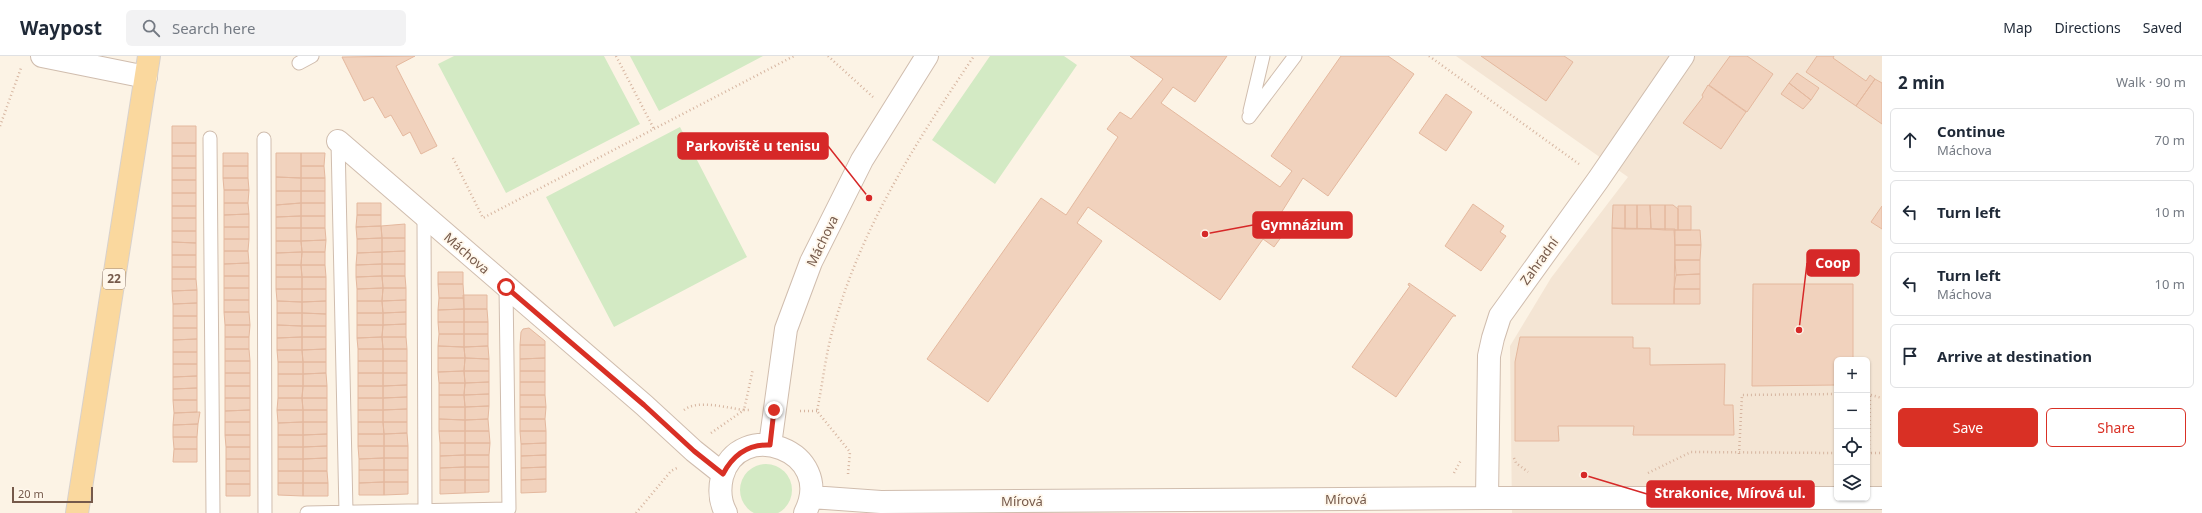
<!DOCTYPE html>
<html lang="en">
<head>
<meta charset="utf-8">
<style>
	body { margin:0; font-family:"Noto Sans",sans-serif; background:#f2f2f3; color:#1f2937 }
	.controls { position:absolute; right:12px; bottom:12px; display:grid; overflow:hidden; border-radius:6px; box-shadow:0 1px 3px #0004 }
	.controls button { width:36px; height:36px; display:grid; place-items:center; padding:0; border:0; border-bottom:1px solid #e0e1e3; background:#fff; color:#1f2937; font:20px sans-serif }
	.scale { position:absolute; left:12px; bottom:10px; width:81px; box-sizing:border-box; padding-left:4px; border:2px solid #75594a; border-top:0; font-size:11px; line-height:14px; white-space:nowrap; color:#75594a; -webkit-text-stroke:3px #fff7eb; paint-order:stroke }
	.stop { position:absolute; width:12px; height:12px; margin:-9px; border:3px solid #d93025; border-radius:50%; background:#fff }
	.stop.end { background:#d93025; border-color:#fff; box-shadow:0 1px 4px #0008 }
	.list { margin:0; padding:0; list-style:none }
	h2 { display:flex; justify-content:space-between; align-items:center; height:52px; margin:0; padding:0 16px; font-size:17px }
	h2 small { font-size:13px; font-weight:400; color:#747a83 }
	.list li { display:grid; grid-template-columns:26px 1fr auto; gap:12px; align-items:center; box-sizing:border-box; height:64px; margin:0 8px 8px; padding:0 8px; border:1px solid #e0e1e3; border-radius:6px }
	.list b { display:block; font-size:15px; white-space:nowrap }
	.list p { margin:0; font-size:13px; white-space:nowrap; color:#747a83 }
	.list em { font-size:13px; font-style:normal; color:#747a83 }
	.actions { display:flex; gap:8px; padding:12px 16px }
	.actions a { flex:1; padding:9px 0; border:1px solid #d93025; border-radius:6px; text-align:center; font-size:14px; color:#d93025 }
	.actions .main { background:#d93025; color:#fff }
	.icon { flex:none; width:22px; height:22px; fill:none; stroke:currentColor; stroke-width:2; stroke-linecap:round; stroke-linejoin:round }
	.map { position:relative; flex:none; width:1882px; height:457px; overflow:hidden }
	header { display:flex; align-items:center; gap:24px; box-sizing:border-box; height:56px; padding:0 20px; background:#fff; border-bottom:1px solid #e0e1e3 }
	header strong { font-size:19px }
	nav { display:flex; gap:22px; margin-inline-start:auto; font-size:14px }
	.search { width:280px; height:36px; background:#f2f2f3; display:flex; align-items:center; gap:10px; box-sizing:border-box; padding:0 14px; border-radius:6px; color:#747a83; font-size:15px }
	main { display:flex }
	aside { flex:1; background:#fff }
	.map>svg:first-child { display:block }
</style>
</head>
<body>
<header>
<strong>Waypost</strong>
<div class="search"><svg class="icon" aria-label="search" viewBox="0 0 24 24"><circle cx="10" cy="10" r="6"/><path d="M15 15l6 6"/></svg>Search here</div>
<nav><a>Map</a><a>Directions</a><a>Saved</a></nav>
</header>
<main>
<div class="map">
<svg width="1882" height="457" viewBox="0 0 1882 457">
	<rect width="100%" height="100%" fill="#fcf3e5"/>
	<path fill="#f4e5d4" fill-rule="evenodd" d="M1456,0H1882V457H1512L1510,290L1551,222L1628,121ZM1837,304H1867V442H1837Z"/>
	<path fill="#d3eac4" d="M454,0H604L640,68L506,137L438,8Z
		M630,0H763L659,55Z
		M990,0H1064L1077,9L995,128L932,84Z
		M680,71L747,201L614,271L546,141Z
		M740 434a26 26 0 1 1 52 0a26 26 0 1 1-52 0Z"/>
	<path fill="#f1d2bd" stroke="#e4b89e" d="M415,0L396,10L437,90L421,98L410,76L403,80L391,59L385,62L373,41L364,45L342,1Z
		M1130,0H1227L1195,46L1173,31L1161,47L1280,131L1292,115L1271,100L1341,0H1388L1414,18L1328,140L1303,122L1276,165L1287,173L1274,191L1263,183L1220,244L1088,151L1077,167L1102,185L988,346L927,303L1041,142L1066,159L1118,81L1107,73L1120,56L1131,63L1163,23Z
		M1481,0H1564L1573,6L1546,45Z
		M1730,0H1747L1773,18L1747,56L1709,29Z
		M1817,0H1834L1833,2L1866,25L1870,19L1875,23L1856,50L1806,16Z
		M1797,17L1819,32L1811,44L1789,27Z
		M1875,23L1882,27V68L1856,50Z
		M1789,27L1811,44L1803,53L1781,38Z
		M1708,29L1746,56L1721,93L1683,67L1703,41L1702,39Z
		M1446,38L1472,56L1446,95L1419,77Z
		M172,70H196V87H172Z
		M172,87H196V100H172Z
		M223,97H248V110H223Z
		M276,97H301V122L276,121Z
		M301,97H325L324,110H301Z
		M172,100H196V112H172Z
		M223,110H248V122H223Z
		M301,110H324L325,122H301Z
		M172,112H196V124H172Z
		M276,121L301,122V135H276Z
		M223,122H248L249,134H224Z
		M301,122H325V135H301Z
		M172,124H196V137H172Z
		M224,134H249L248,147H224Z
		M276,135H301V147L276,149Z
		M301,135H325V147H301Z
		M172,137H196V150H172Z
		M224,147H248L249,158L224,159Z
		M301,147V160L276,161V149Z
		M301,147H325V160H301Z
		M357,147H381V159H357Z
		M1473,148L1504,170L1500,176L1506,180L1481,215L1445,190Z
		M1613,149H1625V173L1612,172Z
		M1625,149H1637V173H1625Z
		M1637,149H1650L1651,173H1637Z
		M1650,149H1665V174L1651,173Z
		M1665,149H1673L1678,153V174H1665Z
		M172,150H196V162H172Z
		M1678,150H1691V174H1678Z
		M1882,150V173L1871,166Z
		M249,158V171H224V159Z
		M357,159H381V170L356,171Z
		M301,160V172H276V161Z
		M301,160H325V172H301Z
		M172,162H196V175H172Z
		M405,168V182H382L381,170Z
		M381,170L382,182L357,183L356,171Z
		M224,171H249V183H224Z
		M276,172H301V185H276Z
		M301,172H325L326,184L301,185Z
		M1612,172L1675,173L1674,248H1612Z
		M1674,174H1700L1701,189H1675Z
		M172,175H196V187L172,186Z
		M382,182H405V195L382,196Z
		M382,182V196L357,197V183Z
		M224,183H249L248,195H224Z
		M326,184L325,196H302L301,185Z
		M276,185H301L302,196L276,197Z
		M172,186L196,187V199H172Z
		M1675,189H1701L1700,204H1675Z
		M224,195H248L249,207L224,208Z
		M405,195V208H382V196Z
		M302,196L301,209H276V197Z
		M302,196H325V209H301Z
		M382,196V208L356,209L357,197Z
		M172,199H196V211H172Z
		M1675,204H1700V218L1676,219Z
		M249,207V220H224V208Z
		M382,208V220L356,221V209Z
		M382,208H405V220H382Z
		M276,209H301L302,221H276Z
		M301,209H325L326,221H302Z
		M172,211H196V223H172Z
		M438,216H463V228H438Z
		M1700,218V233H1674L1676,219Z
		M224,220H249V232H224Z
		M382,220L383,232L357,233L356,221Z
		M382,220H405L406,232H383Z
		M276,221H302V233H276Z
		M302,221H326V233H302Z
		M172,223H196L197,234L172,235Z
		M1409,227L1456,260H1453L1396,341L1352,311L1410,230L1408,229Z
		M438,228H463L464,242H439Z
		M1753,228H1853V304H1837V329L1752,330Z
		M224,232H249V244H224Z
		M383,232L382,245H357V233Z
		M383,232H406V244L382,245Z
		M276,233H302V246L277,245Z
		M302,233H326V245L302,246Z
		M1674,233H1700V248H1674Z
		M197,234V247L173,248L172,235Z
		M463,239H487V253H464Z
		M439,242H464V253L438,254Z
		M224,244H249V256H224Z
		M406,244V256L383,257L382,245Z
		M277,245L302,246V257H277Z
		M326,245V258L302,257V246Z
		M357,245H382L383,257H357Z
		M197,247V260H173V248Z
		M464,253H487L488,266H464Z
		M464,253V266H438V254Z
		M224,256H249L250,269H225Z
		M406,256V268L383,269V257Z
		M277,257H302V270L277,269Z
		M302,257L326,258V270H302Z
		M357,257H383V269H357Z
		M173,260H197V272H173Z
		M438,266H464V278H439Z
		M464,266H488V278H464Z
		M406,268V281H382L383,269Z
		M225,269H250L249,281H225Z
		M277,269L302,270V281L277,282Z
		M357,269H383L382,281L357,282Z
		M302,270H326V281H302Z
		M173,272H197V283L173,284Z
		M529,272L545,285V289H520L521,276L523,273Z
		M439,278H464V291L438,290Z
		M464,278H488V290L464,291Z
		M225,281H249V293H225Z
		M302,281V294H277V282Z
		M302,281H326V293L302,294Z
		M382,281L383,293H358L357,282Z
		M382,281H406L407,293H383Z
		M1520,281H1633V292H1650V309L1725,308L1724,349H1733L1734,379H1633L1634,370H1558L1559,385H1515V306Z
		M197,283V296H173V284Z
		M520,289H545V302L520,303Z
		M438,290L464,291L465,302H438Z
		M488,290L489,303L465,302L464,291Z
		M225,293H249L250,305H225Z
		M326,293V306H303L302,294Z
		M358,293H383V305H358Z
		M383,293H407V305H383Z
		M277,294H302L303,306H278Z
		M173,296H197V308H173Z
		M438,302H465L464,315L438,316Z
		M465,302L489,303V315H464Z
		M545,302V315H520V303Z
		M225,305H250V317H225Z
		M358,305H383V317H358Z
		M383,305H407V317H383Z
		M278,306H303V318H278Z
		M303,306H326V317L303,318Z
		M173,308H197V320L173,321Z
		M464,315H489V326L465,327Z
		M464,315L465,327H439L438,316Z
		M520,315H545V326H520Z
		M225,317H250V330H225Z
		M326,317L327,330H303V318Z
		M358,317H383V330H358Z
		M383,317H407V329L383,330Z
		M278,318H303V330H278Z
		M197,320V332L173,333V321Z
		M489,326V338L464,339L465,327Z
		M520,326H545V339H520Z
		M439,327H465L464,339H439Z
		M407,329V341L383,342V330Z
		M225,330H250V342H225Z
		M278,330H303L302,342H278Z
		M303,330H327V342H302Z
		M358,330H383V342H358Z
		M197,332V344H173V333Z
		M489,338V350L465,351L464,339Z
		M439,339H464L465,351H439Z
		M520,339H545L546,351H520Z
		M407,341V353L383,354V342Z
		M225,342H250V354L225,355Z
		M278,342H302L303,354H277Z
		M302,342H327V354H303Z
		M358,342H383V354H358Z
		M173,344H197V356L174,357Z
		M489,350L488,363L465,364V351Z
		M439,351H465V364L439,363Z
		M520,351H546L545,363H520Z
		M407,353V366H383V354Z
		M250,354V366H225V355Z
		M277,354H303V366L278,367Z
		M303,354H327V366H303Z
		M358,354H383V366H358Z
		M200,356L198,368L173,369L174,357Z
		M439,363L465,364V375H439Z
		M488,363L489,375H465V364Z
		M520,363H545L546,375H520Z
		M225,366H250V379H225Z
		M303,366V379H278V367Z
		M303,366H327V378L303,379Z
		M358,366H383L384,378H358Z
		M383,366H407V377L384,378Z
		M198,368L197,381H173V369Z
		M439,375H465V387H440Z
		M465,375H489L490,387H465Z
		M520,375H546V387L521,388Z
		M407,377L408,390H384V378Z
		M327,378V390L303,391V379Z
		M358,378H384V390H358Z
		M225,379H250V391H226Z
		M278,379H303V391H278Z
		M173,381H197V393H174Z
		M440,387H465V399L440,400Z
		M465,387H490L489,399H465Z
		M546,387V399L521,400V388Z
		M327,390V402L303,403V391Z
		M358,390H384V402L359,403Z
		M384,390H408V402H384Z
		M226,391H250V403H226Z
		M278,391H303V403H278Z
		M174,393H197V406H173Z
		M465,399V411L440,412V400Z
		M465,399H489V411H465Z
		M546,399V411L521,412V400Z
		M327,402V415H303V403Z
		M384,402H408V414H384Z
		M384,402V414H359V403Z
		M226,403H250V415H226Z
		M278,403H303V415H278Z
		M465,411H489V424H465Z
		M465,411V424H440V412Z
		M546,411V423L521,424V412Z
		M359,414H384V426L359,427Z
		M384,414H408V426H384Z
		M226,415H250V428H226Z
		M278,415H303V427H278Z
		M303,415H327L328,427H303Z
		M546,423V436L521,437V424Z
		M440,424H465V437L440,438Z
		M465,424H489V436L465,437Z
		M384,426H408V438L384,439Z
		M384,426V439H359V427Z
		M278,427H303V440L278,439Z
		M303,427H328V440H303Z
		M226,428H250V440H226Z"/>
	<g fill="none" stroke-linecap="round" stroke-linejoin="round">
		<g stroke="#d0bdae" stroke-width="15">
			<path id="lane" d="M299,7L312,0
				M1250,55L1263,0
				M1249,61L1295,0
				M210,82L213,457
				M264,83L265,457
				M338,85L346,456
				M424,160L425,455
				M307,457L509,453L506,231"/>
		</g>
		<g stroke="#d0bdae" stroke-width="24">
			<path id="street" d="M42,0L146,21
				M338,85L644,349L694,395L723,418
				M770,389L786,273L811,206L862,104L927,0
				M811,441L881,446L1487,442H1882
				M1487,442L1489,300L1493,282L1500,260L1598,124L1683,0
				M726,457C720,446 719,434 722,421C738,360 837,394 805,457"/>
		</g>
		<g stroke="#d8d1cc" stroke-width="24">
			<path id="primary" d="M77,457L149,0"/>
		</g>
		<path stroke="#d6b5a0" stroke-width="2.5" stroke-dasharray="1 3" stroke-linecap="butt" d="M616,0L654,73
			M828,0L873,41
			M1429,0L1579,108
			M0,70L21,12
			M453,102L483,162L794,0
			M1867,338L1882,342
			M684,354C698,343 727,352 744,354L753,313
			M800,355H817
			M711,377L744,354H751
			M1867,397H1882
			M1869,397L1870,338
			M1739,398L1742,339L1837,338
			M1514,402L1516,407L1528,416
			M1454,417L1461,404
			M1648,417L1691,396L1837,397
			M848,418L850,396L817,355C823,326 826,294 835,266C864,166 917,85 974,0
			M636,457L671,415L677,412"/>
		<use href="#lane" stroke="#fff" stroke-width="13"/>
		<use href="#street" stroke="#fff" stroke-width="22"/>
		<use href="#primary" stroke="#fad89e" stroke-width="22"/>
	</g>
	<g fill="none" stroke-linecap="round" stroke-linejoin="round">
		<path stroke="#d93025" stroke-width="5" d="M506,231L644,349L694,395L723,418C733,399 748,388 770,389L774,354"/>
	</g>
	<g text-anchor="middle" stroke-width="3.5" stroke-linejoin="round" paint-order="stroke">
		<rect fill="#fff7eb" stroke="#9e887a" stroke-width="1" x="103" y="213" width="22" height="20" rx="3"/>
		<g font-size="12" font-weight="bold" fill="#75594a">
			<text x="114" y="227">22</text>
		</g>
		<g font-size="13" fill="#75594a" stroke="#fff7eb">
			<text transform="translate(822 185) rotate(-64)" y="5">Máchova</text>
			<text transform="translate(467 197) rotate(41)" y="5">Máchova</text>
			<text transform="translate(1539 205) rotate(-54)" y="5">Zahradní</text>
			<text x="1346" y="448">Mírová</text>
			<text x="1022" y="450">Mírová</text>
		</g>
	</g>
	<path fill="none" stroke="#d62828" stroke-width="1.5" d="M869 142L828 90M1205 178L1253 169M1799 274L1807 207M1584 419L1647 438"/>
	<g fill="#d62828" stroke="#fff7eb" stroke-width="1.5">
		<circle cx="869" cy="142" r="4"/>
		<circle cx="1205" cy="178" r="4"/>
		<circle cx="1799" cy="274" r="4"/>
		<circle cx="1584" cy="419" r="4"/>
	</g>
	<g fill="#d62828" stroke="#d62828" stroke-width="1.5">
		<rect x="678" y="77" width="150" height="26" rx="4"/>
		<rect x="1253" y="156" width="99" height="26" rx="4"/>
		<rect x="1807" y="194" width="52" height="26" rx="4"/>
		<rect x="1647" y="425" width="167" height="26" rx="4"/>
	</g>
	<g font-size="14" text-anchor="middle" font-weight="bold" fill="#fff">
		<text x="753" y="95">Parkoviště u tenisu</text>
		<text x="1302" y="174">Gymnázium</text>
		<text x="1833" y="212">Coop</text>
		<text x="1730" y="442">Strakonice, Mírová ul.</text>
	</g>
</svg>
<div class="controls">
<button>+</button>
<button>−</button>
<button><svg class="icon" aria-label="locate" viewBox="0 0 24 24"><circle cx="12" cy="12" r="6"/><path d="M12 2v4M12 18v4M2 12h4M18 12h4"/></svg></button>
<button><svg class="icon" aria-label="layers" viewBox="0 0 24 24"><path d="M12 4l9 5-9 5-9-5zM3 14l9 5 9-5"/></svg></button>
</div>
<div class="scale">20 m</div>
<div class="stop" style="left:506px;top:231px"></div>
<div class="stop end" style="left:774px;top:354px"></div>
</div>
<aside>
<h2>2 min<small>Walk · 90 m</small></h2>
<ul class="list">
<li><svg class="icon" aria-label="ahead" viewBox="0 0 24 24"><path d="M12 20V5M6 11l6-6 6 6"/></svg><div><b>Continue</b><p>Máchova</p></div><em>70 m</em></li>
<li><svg class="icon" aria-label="left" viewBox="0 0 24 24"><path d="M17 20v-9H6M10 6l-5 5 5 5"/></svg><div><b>Turn left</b></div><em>10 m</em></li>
<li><svg class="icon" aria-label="left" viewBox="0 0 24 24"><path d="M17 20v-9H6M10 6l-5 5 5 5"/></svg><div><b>Turn left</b><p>Máchova</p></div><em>10 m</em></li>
<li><svg class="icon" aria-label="arrive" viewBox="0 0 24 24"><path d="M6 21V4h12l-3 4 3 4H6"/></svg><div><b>Arrive at destination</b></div></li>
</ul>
<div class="actions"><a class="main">Save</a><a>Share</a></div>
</aside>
</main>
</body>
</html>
